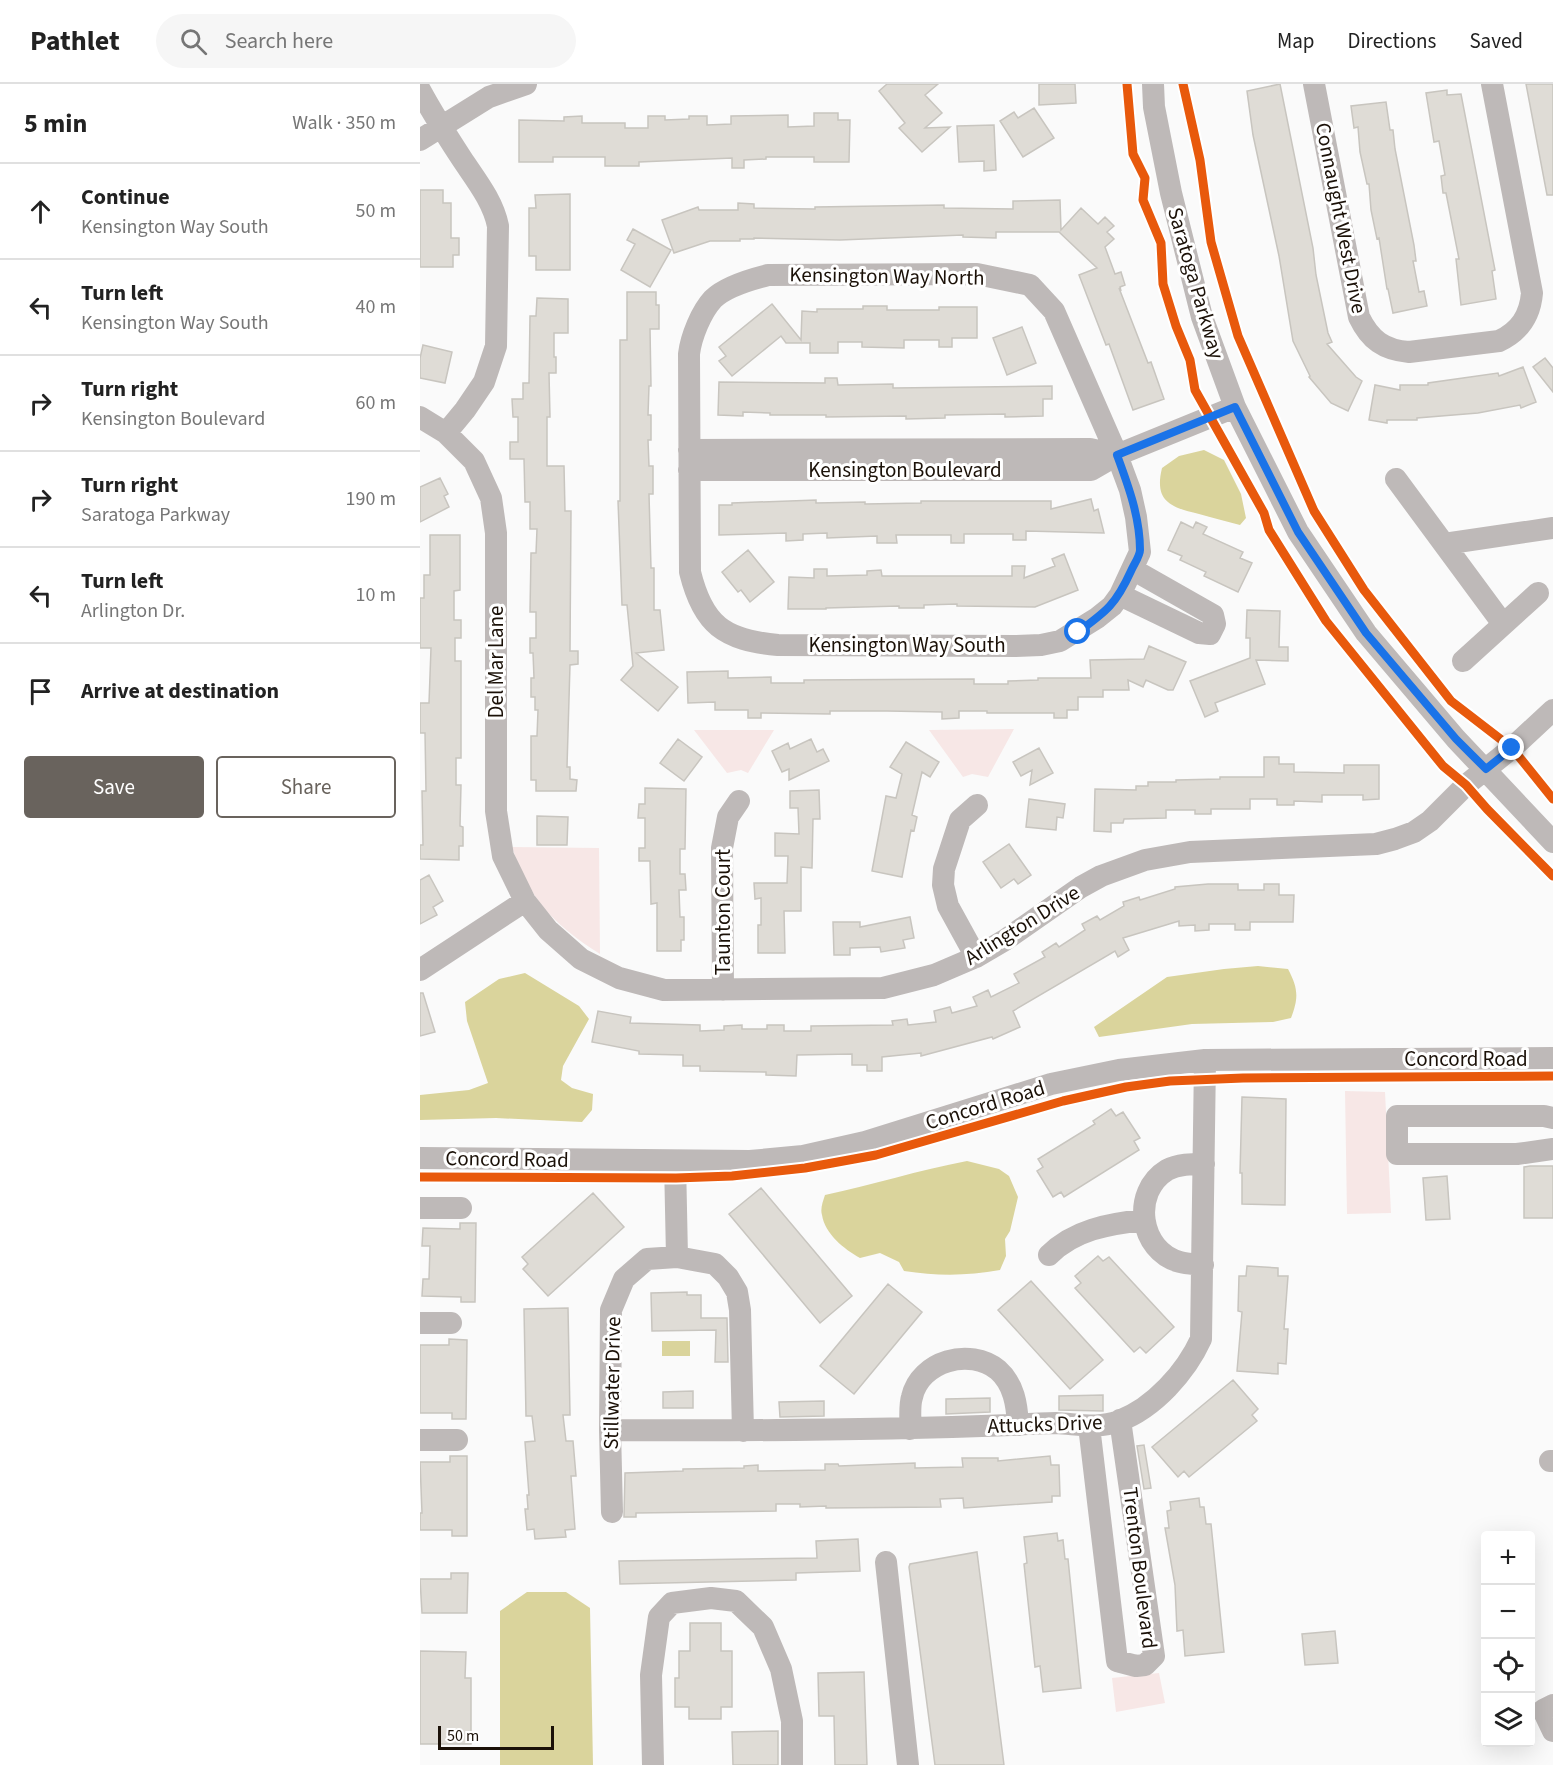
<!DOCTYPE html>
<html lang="en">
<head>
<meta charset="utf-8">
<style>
	body { margin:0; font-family:"Source Sans 3",sans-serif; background:#f6f6f6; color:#222 }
	.controls { position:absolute; right:18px; bottom:18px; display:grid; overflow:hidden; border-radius:6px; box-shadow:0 6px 24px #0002 }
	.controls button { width:54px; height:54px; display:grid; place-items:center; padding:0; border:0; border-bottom:2px solid #e0e0e0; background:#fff; color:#222; font:30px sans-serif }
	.scale { position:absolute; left:18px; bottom:15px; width:116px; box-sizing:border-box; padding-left:6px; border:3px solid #1b1108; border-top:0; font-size:16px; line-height:21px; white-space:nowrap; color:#1b1108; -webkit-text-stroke:4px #fff; paint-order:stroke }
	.stop { position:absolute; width:18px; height:18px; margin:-14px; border:4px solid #1a73e8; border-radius:50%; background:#fff }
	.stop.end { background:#1a73e8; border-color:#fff; box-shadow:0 2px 6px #0008 }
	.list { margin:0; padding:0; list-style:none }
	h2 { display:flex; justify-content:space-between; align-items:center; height:78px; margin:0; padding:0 24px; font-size:26px }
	h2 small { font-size:20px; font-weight:400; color:#767676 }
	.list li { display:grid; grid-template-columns:39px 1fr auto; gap:18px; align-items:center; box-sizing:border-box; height:96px; padding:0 24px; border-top:2px solid #e0e0e0 }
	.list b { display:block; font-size:22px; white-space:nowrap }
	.list p { margin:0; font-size:20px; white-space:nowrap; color:#767676 }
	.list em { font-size:20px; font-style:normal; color:#767676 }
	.actions { display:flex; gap:12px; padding:18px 24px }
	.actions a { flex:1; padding:14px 0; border:2px solid #69635d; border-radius:6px; text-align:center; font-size:21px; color:#69635d }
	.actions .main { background:#69635d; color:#fff }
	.icon { flex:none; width:33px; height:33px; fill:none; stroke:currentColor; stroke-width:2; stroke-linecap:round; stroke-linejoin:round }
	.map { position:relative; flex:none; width:1133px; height:1681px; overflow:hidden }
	header { display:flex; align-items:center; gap:36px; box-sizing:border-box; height:84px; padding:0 30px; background:#fff; border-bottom:2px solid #e0e0e0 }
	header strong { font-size:28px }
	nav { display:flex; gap:33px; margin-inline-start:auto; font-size:21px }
	.search { width:420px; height:54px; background:#f6f6f6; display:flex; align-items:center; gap:15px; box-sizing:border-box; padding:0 21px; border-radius:33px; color:#767676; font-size:22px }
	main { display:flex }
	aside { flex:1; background:#fff }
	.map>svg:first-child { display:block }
</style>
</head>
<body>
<header>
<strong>Pathlet</strong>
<div class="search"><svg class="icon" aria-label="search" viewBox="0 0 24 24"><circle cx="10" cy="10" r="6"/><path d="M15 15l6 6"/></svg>Search here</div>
<nav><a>Map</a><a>Directions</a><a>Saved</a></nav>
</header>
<main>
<aside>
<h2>5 min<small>Walk · 350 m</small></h2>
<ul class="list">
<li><svg class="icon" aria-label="ahead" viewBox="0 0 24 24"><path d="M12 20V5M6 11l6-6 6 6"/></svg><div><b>Continue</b><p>Kensington Way South</p></div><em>50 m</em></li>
<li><svg class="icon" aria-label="left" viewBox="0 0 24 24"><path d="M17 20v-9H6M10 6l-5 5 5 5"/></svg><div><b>Turn left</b><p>Kensington Way South</p></div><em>40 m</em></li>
<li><svg class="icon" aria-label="right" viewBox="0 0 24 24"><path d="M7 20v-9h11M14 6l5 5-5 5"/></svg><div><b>Turn right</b><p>Kensington Boulevard</p></div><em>60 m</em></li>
<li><svg class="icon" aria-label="right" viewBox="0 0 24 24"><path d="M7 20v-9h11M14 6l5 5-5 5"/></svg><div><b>Turn right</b><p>Saratoga Parkway</p></div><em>190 m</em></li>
<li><svg class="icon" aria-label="left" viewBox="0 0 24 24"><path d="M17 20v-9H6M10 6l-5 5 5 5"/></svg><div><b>Turn left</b><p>Arlington Dr.</p></div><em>10 m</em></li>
<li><svg class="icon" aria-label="arrive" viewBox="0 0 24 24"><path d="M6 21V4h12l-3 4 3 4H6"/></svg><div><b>Arrive at destination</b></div></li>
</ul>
<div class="actions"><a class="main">Save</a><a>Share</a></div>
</aside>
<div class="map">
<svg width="1133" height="1681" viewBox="0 0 1133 1681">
	<rect width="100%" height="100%" fill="#fafafa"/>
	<path fill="#f7e7e6" d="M594,645L568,693L552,690L543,693L509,646Z
		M274,646H354L328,689L321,686L307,689Z
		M92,763L179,764L180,870C134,841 109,815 92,763Z
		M925,1007L965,1008L971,1129L927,1130Z
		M739,1589L745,1619L696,1628L692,1594Z"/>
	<path fill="#dad49c" d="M784,366L804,376L821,410L826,434L820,441C806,437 792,434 779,430C750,423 734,417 742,384L759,372Z
		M838,882L868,885C878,904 879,913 871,934L853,938L772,940L679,953L674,943L747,893L804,885Z
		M105,889L159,922L169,935L143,982L141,996L152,1004L173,1010L172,1026L162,1038L76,1034L0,1036V1011L49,1006L68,999L47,937L45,918L79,895Z
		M547,1077L579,1085L589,1092L598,1113L590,1147L585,1155L586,1172L580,1186C547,1192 517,1192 484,1187L479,1178L460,1169L440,1174C424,1165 405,1150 402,1131C400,1125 403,1117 405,1111C452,1101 499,1086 547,1077Z
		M242,1257H270V1272H242Z
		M107,1508H146L170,1524L173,1681H80V1527Z"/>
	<path fill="#dfdcd6" stroke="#c8c5bf" stroke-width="1.5" d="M467,0H518L505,11L522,29L505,44L530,43L502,68L479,44L485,39L459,7Z
		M619,0H655L656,19L619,21Z
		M860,0L893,164L896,191L908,249L912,258L907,260L936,293L942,297L928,327L911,319L889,293L890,292L873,257L859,172L833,51L827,7Z
		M1106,0H1133V111H1127Z
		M1027,6V11L1041,10L1075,186L1072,187L1076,215L1041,221L1036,175H1039L1026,109H1023L1021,92L1025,91L1019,57L1014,58L1006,9Z
		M966,18L970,46H973L975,65L994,161L996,177H993L999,208L1004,207L1007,222L973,229L968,205H967L959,154L957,155L951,126L949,100H947L940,68L938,43L934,44L931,22Z
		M614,24L634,54L603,73L580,37L594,28L598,34Z
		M394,29H418V36H430L429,78H394V73H346V75L324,76V84H312V74L219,78V82H185V73H133V78H99V36L144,37V33L162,32V39H205V44H228V32H245V36L269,35V32H287V41L311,40V32L368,31V43L394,42Z
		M574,41L576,86L564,87V77L539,78L537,42Z
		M0,106H23V119H31V154H39V171H33V183H0Z
		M150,110V186H116V172H109V124H116L115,111Z
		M640,116L641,146L661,124L678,140L685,133L694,142L687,148L694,155L685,163L695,190L701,188L705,201L700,203L701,207L699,204L728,279L731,278L744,315L713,326L689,260L686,261L659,191L677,184L639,148H576V154L543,153V151L420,156L334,154V155H320V157H290L254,169L242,136L278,123L279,126H318V119L334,120V124L395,125V123L524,121V124L593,125V117Z
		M213,145L251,166L230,203L201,186L215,160L207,156Z
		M207,208H236V221H239V245H230L231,302H229L228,331H231V356H228L229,382H233V410H229L231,484H234V526H240L244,566L216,569L258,603L238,627L201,596L213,582L207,521H202L198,417H200V256H207Z
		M117,214L148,215V249H134V273H136V289H129L130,333H127V382H144L145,427H151L150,567H158V580L150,581L147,683H150V695L157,696L156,707H116V696H111V652H117L118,626H115V613H111V594H114L113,569H110V554H116V528H110L111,469H116L117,445H110V418H105L104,375H90V358H98V333H93L92,315H103V299H109L110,232H116Z
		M352,220L381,256L382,227L397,228V225H443V222H467V226H519V223H557V254H532V263H519V256H484V264L442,263V258H418V269H390V259H366L361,252L312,292L299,277L306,272L299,263Z
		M602,243L616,279L587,291L573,254Z
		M3,261L32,268L25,299L0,294V274Z
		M1125,274L1133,284V308L1113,283Z
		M1103,283L1116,318L1101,324L1100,321L1058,329L997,334V336H967V339L949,336L955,301L980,306V301H1008V299L1078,289L1079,292Z
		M405,294H417L418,301L473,300V304L632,302V315H623V332L585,333V330L525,331V334L486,335V332L406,333V331H350V329L323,328V332L298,331L299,298L405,299Z
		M20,394L28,410L24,412L29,423L0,438V403Z
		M671,415L674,427L678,425L684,449L606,447V456H593V450H544V459H531V451H476L477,459H457V452L407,454V449L383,450V456L366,457V449L299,451V421H312V419L396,416V419L445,418V420L501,419V417H631V425Z
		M761,438L773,444L776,438L787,443L783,450L823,468L820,474L832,479L818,508L784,492L786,488L760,476L762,472L748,466Z
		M10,451H40V506L34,507V536H41V554H35V577H41V674H36V701H41L40,742L43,743V762H39V776L0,775V761H3L2,707H6L5,649H0V619H9L11,564H0V514H4V491H10Z
		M328,466L354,498L330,518L321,506L318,508L302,488Z
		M644,470L658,506L615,523L537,522V520L504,521V524H479V522L406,524V525H368L369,493L394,494V485H407V492L447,491V487L461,486L462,492H592V482H605L604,494L635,482L632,475Z
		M827,526L860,527L859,563H868V577L836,576L845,600L795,619L798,627L785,633L770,597L830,574V554H826Z
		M729,562L766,578L753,606H748L726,596L723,603L708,596L709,606H683V613H658V626H647V634H634V629H567V627H539V634L522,635V628L467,627H410V630L341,629V634H328V626H295V618L268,619L267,588L308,587V594L351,593V599H384V596L554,595V600H588V597L618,596V594H671L670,576L724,575Z
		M258,655L282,673L264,697L240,679Z
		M391,655L397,668L403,665L409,677L369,696V685L362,688L352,667L368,659L370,665Z
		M486,658L519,678L510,693L502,688L492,731L497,733L494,747L491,746L482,793L452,787L466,712L476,714L482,690L470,683Z
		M619,664L633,689L610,701L612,686L601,692L593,678Z
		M844,673H859V680H874V688L924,689V681H959V715L943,716V711H902V718L874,717V721H857V715H830V725H791V730H775V726H746V734L704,735L703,739H691V748L674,747L675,705L716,706V702H728V698H756V696L800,695V693H844Z
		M225,704L266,705L265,765H260V790H265L266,806H259L260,833H264V856H261V867H237V819L231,820L230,777H219V764H225V734H218L219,720H225Z
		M399,706L400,735H393L392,784L381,783V827H364L365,869H338V841H341V814L335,815L334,799H367L368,772H355V749L379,750L378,724H370V707Z
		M609,715L645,720L643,734L637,733L636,746L606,743Z
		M117,732L148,733L147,761H117Z
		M589,760L611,791L598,800L594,795L581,804L563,778Z
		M9,791L23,817L13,823L17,831L0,840V796Z
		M788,800H818V806H844V800H859V811H874L873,838H830V846H815V840H789V846L775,847V841L759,842V837L703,854L709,866L698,873L695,867L593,927L600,943L573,955L572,953L501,972V969L462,973V987H447V981H432V970L377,971L376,992L346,991V988L280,987V982H263V971L219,970V967L172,958L178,927L211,933L210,939L280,941V947L304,946V942L322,941V945H347V941H364V947H391V942L473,941L472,937L487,935L488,941L516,938L514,927L530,923L532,929L557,922L553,913L568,906L571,913L599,899L594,890L625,873L622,868L636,859L639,863L665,846L662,840L677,832L680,836L704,822L703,818L719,813L720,816L755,805V803Z
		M490,833L494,854L483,856L485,864L461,868L460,863L430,864V871H414L413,838H440V843Z
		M0,909H3L15,948L0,952Z
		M822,1013L866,1015L865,1121L822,1120V1089H820Z
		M691,1025L696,1032L703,1028L720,1054L714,1057L719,1066L644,1113L641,1108L633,1113L617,1087L623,1083L618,1075L675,1040L673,1037Z
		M1110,1082H1133V1134H1104V1083Z
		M1027,1092L1030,1135L1006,1136L1003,1094Z
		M341,1104L432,1212L400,1239L309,1130Z
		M173,1109L204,1143L128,1212L103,1185L108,1180L102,1173Z
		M40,1139H56L55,1218H41V1213L2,1212L3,1195H9L10,1162H2L3,1144L40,1145Z
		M678,1172L683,1177L689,1173L754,1243L726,1269L720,1263L714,1268L655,1204L661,1199L655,1192Z
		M827,1182L858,1184V1192H868L864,1245H868L866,1280L858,1279V1290L817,1287L822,1228L818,1227L819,1192H826Z
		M611,1197L683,1276L650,1305L578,1226Z
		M468,1200L502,1228L434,1310L400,1282Z
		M267,1208V1211H281V1234H307L308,1278H295L296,1246L232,1247L231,1209Z
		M148,1224L150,1331H143L146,1357H153L156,1392H151L155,1445L145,1446L146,1453L115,1455L114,1445L107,1446L105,1425H108L107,1411H109L105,1358L115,1357L112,1332H106L104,1225Z
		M29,1255L47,1256L46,1335H32V1329H0V1261H29Z
		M813,1296L838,1325L832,1331L837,1337L769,1393L764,1387L758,1393L732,1363Z
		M273,1307V1324H243V1308Z
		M683,1311V1327L639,1326V1312Z
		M570,1314V1328L526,1330V1315Z
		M404,1317V1332L360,1333L359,1318Z
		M724,1361L731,1404L724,1405L717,1362Z
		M30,1372H47V1452H32V1446H0V1429H2L0,1378H30Z
		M630,1372L631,1381H639L640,1412H632V1418L544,1424L543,1414L520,1415L521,1423L406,1424V1422L380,1423V1420H356V1427L216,1429V1433H204L205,1389L263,1387V1385L324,1384V1382L338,1381V1387L405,1386V1380H418L419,1382L495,1379V1384L543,1383L542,1374H578V1377Z
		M779,1414L780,1423H784L786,1440H791L804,1568L765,1572L763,1546L757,1547L755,1501L745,1444H749L747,1427L751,1426L750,1418Z
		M637,1449L638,1457L643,1456L645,1475H648L661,1604L623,1608L620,1582L615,1583L604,1480L607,1479L604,1453Z
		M438,1455L440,1487L376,1489V1496L200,1500L199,1477L397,1474L396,1457Z
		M557,1468L584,1681H515L489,1483L490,1480Z
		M31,1489H48L47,1529H2L0,1495H31Z
		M270,1539H301V1567H312V1623H301V1635H269V1623H255V1594H259V1567H270Z
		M915,1547L918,1579L885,1581L882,1550Z
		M0,1567L46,1568L45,1594H51V1660H0Z
		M444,1588L447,1681H415L414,1632H399L398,1589Z
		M358,1647V1681H313L312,1648Z"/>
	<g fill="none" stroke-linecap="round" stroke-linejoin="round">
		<path stroke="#beb9b8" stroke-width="22" d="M733,0L734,23L751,109L782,233L815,323L878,448L946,549L1036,655L1133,758
			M894,0L939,233C950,256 964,266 989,268L1079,257C1100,247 1110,232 1112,209L1072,0
			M0,6C13,30 27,52 42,75C56,96 73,117 78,142L76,262L64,298L45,326L26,349
			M0,56L69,13L106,0
			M557,190L610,201L634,227L697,371L710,406L716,433L720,468L700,511L692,522L677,534L640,557L621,561L595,562L358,561C304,556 283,541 270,488L269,270C271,253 281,228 293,215C305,203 332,195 348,191Z
			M0,333L26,349L54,377L71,414L76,449V727L83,772L105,817L128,846L161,875L199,894L244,906L463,904L514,891L556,873L585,856L661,803L681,792L725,776L770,768L956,760L975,755L994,748L1010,737L1046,701L1092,664L1133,626
			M269,366L670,365L697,371
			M269,386H671L697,371L815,323
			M976,395L1083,540
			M1024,460L1133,444
			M700,511L779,549L790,550L795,540L793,531L712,485
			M1043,577L1118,509
			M556,873L528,822L523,801L524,785L540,736L557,721
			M0,886L105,817
			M303,906L302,764L308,733L319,717
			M1133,1034L1124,1032H977V1070H1097L1133,1065
			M0,1074L330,1077L383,1072L445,1058L631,1000L699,986L785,976L1133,974
			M255,1077L257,1173
			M0,1124H41
			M629,1171C654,1146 688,1140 723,1136
			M783,1181C776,1180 767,1180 760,1178C719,1167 711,1108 747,1086C758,1080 772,1080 784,1080
			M0,1239H31
			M669,1342L697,1577L716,1582L725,1581L734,1572L700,1336
			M490,1345C491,1335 489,1322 492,1313C500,1277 550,1263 578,1286C594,1300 597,1321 598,1341
			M190,1346C324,1347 457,1346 591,1341C606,1340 621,1339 636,1339C658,1340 678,1345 699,1337C734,1324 766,1288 781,1255L785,976
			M0,1356H37
			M1130,1377H1133
			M192,1428L190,1346L191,1226L204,1195L227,1175L257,1173L295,1180L308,1193L317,1208L320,1226L323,1347
			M466,1478L488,1681
			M1133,1621L1123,1626L1133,1647
			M233,1681L231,1591L239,1533L252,1519L291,1514L316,1517L343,1543L361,1585L372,1637V1681"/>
		<g stroke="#fff" stroke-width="13">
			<path id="cycleway" d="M707,0L713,70L725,94L723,116L741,159L743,200L756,242L770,276L775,306L844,429L849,446L906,537L1023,682L1046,701L1067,725L1133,792
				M763,0L780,76L791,158L818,252L894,427L944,506L1031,617L1092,664L1133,715
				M0,1093L256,1094L312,1092L385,1084L456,1071L643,1017L706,1003L750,997L823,994L1133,992"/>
		</g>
		<use href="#cycleway" stroke="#e8590c" stroke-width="9"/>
	</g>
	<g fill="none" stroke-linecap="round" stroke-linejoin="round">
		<path stroke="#1a73e8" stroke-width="8" d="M658,548C687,527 696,520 711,487C714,480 720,472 720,466C720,433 708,401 697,371L815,323L878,448L946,549L1036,655L1066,685L1092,664"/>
	</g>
	<g text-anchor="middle" stroke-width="6" stroke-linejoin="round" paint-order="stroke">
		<g font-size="21" fill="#1b1108" stroke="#fff">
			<text transform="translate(921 134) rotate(79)" y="7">Connaught West Drive</text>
			<text transform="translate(467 192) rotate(1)" y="7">Kensington Way North</text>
			<text transform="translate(776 199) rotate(74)" y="7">Saratoga Parkway</text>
			<text x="485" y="393">Kensington Boulevard</text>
			<text x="487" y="568">Kensington Way South</text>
			<text transform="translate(76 578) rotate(-90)" y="7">Del Mar Lane</text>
			<text transform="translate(303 828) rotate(-90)" y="7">Taunton Court</text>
			<text transform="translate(602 841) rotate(-32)" y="7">Arlington Drive</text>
			<text x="1046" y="982">Concord Road</text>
			<text transform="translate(565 1021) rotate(-17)" y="7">Concord Road</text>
			<text transform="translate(87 1075) rotate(1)" y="7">Concord Road</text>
			<text transform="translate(192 1299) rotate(-89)" y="7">Stillwater Drive</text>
			<text transform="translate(625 1340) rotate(-2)" y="7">Attucks Drive</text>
			<text transform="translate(720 1484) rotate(83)" y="7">Trenton Boulevard</text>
		</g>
	</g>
</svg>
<div class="controls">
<button>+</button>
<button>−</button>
<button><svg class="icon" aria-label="locate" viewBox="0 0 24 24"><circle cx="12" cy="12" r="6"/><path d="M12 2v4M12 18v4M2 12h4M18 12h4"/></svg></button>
<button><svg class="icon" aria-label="layers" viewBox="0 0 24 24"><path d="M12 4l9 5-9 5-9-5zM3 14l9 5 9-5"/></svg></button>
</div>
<div class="scale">50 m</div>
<div class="stop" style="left:658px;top:548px"></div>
<div class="stop end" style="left:1092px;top:664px"></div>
</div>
</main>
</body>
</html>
